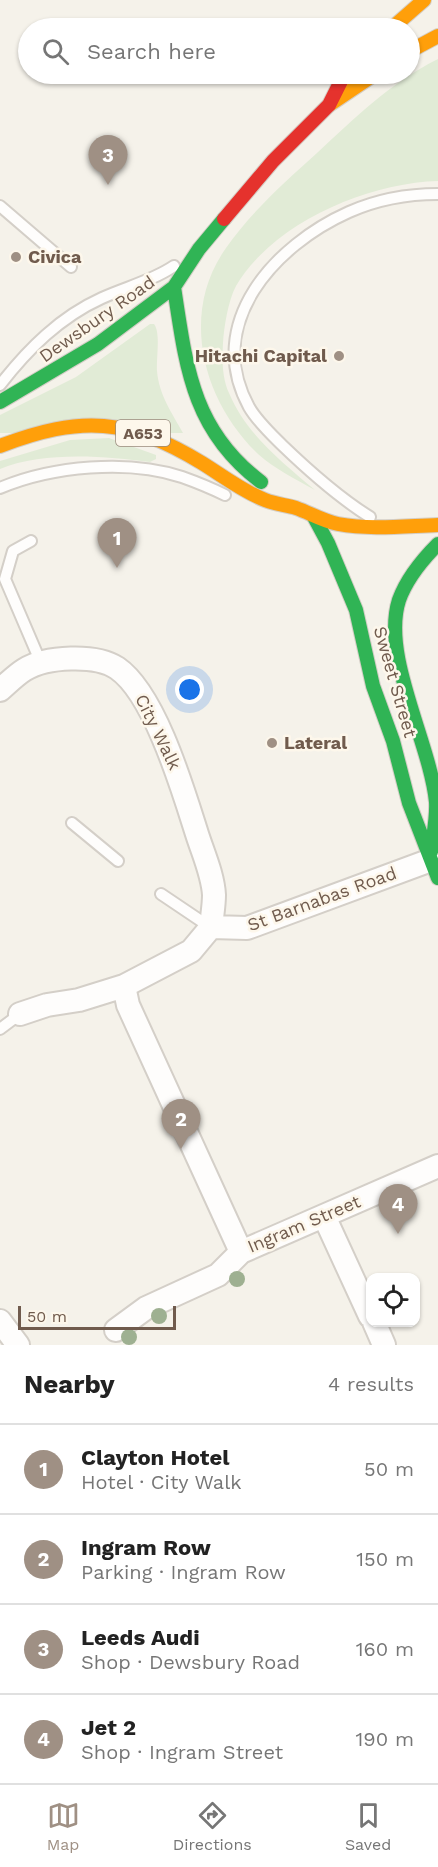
<!DOCTYPE html>
<html lang="en">
<head>
<meta charset="utf-8">
<style>
	body { margin:0; font-family:"Work Sans",sans-serif; background:#f2f2f2; color:#222 }
	.controls { position:absolute; right:18px; bottom:18px; display:grid; overflow:hidden; border-radius:12px; box-shadow:0 2px 4px #0004 }
	.controls button { width:54px; height:54px; display:grid; place-items:center; padding:0; border:0; border-bottom:2px solid #e0e0e0; background:#fff; color:#222; font:30px sans-serif }
	.scale { position:absolute; left:18px; bottom:15px; width:158px; box-sizing:border-box; padding-left:6px; border:3px solid #705b4d; border-top:0; font-size:16px; line-height:21px; white-space:nowrap; color:#705b4d; -webkit-text-stroke:4px #fdf7eb; paint-order:stroke }
	.you { position:absolute; left:190px; top:690px; width:21px; height:21px; margin:-15px; border:4px solid #fff; border-radius:50%; background:#1a73e8; box-shadow:0 0 0 9px #1a73e833 }
	.badge { display:grid; place-items:center; width:39px; height:39px; border-radius:50%; background:#9f9084; color:#fff; font-size:20px; font-weight:700 }
	.pin { position:absolute; translate:-50% -50px; filter:drop-shadow(0 2px 3px #0008) }
	.pin::after { content:''; position:absolute; top:32px; width:21px; height:18px; background:inherit; clip-path:polygon(0 0,100% 0,50% 100%) }
	.list { margin:0; padding:0; list-style:none }
	h2 { display:flex; justify-content:space-between; align-items:center; height:78px; margin:0; padding:0 24px; font-size:26px }
	h2 small { font-size:20px; font-weight:400; color:#767676 }
	.list li { display:grid; grid-template-columns:39px 1fr auto; gap:18px; align-items:center; box-sizing:border-box; height:90px; padding:0 24px; border-top:2px solid #e0e0e0 }
	.list b { display:block; font-size:22px; white-space:nowrap }
	.list p { margin:0; font-size:20px; white-space:nowrap; color:#767676 }
	.list em { font-size:20px; font-style:normal; color:#767676 }
	.icon { flex:none; width:33px; height:33px; fill:none; stroke:currentColor; stroke-width:2; stroke-linecap:round; stroke-linejoin:round }
	.map { position:relative; flex:none; width:438px; height:1345px; overflow:hidden }
	.search { position:absolute; background:#fff; box-shadow:0 2px 4px #0004; left:18px; right:18px; top:18px; height:66px; display:flex; align-items:center; gap:15px; box-sizing:border-box; padding:0 21px; border-radius:33px; color:#767676; font-size:22px }
	.sheet { height:438px; background:#fff }
	nav { display:flex; justify-content:space-around; align-items:center; box-sizing:border-box; height:84px; border-top:2px solid #e0e0e0; background:#fff; font-size:16px; color:#767676 }
	nav a { display:grid; justify-items:center; gap:3px }
	nav .on { color:#9f9084 }
	.map>svg:first-child { display:block }
</style>
</head>
<body>
<div class="map">
<svg width="438" height="1345" viewBox="0 0 438 1345">
	<rect width="100%" height="100%" fill="#f5f2ea"/>
	<path fill="#e1ebd6" d="M438,59V181C367,183 273,223 236,286C228,301 224,327 223,343C222,359 222,378 229,393C246,434 282,462 315,490C295,479 275,469 258,454C203,401 179,314 226,248C251,212 285,182 317,153C356,117 390,83 438,59Z
		M150,324H154C161,333 156,358 157,371C159,395 172,413 183,433H0V415L76,377Z
		M109,438L156,455V459L150,462C105,456 43,451 0,469V461L70,440Z"/>
	<g fill="none" stroke-linecap="round" stroke-linejoin="round">
		<g stroke="#d4cfc8" stroke-width="14">
			<path id="lane" d="M0,206L71,267
				M0,385C28,349 60,317 102,298C126,287 152,281 174,266
				M0,488C52,466 128,459 182,477C196,482 211,488 225,495
				M370,517C338,497 309,471 282,445C270,433 257,421 249,407C203,323 275,245 349,212C376,200 408,194 438,194
				M31,541L13,551L5,579L41,663
				M72,823L118,861
				M161,894L210,927
				M0,1029L20,1014"/>
		</g>
		<g stroke="#d4cfc8" stroke-width="26">
			<path id="street" d="M0,690C8,683 16,675 24,670C46,656 96,654 117,668C155,694 183,790 197,834C203,853 213,875 214,895C214,905 212,916 211,927
				M124,986L128,1005L241,1252
				M20,1014L47,1005L79,1000L124,986L191,951L211,927L247,928L431,860
				M324,1216L370,1316
				M0,1321L18,1345
				M374,1322L384,1345
				M116,1330L146,1308L218,1275L241,1252L438,1166"/>
		</g>
		<g stroke="#d4cec6" stroke-width="16">
			<path id="fast" d="M174,287C186,366 192,430 261,482
				M0,402L98,344L174,287L199,249L224,219
				M314,517L328,543L356,610L373,686L393,741L409,803L438,878
				M431,852C433,835 437,819 436,802C430,742 381,656 399,600C407,578 422,560 438,544"/>
		</g>
		<g stroke="#d4cec6" stroke-width="16">
			<path id="slow" d="M392,28L424,0
				M410,51L438,36
				M329,105L375,74
				M0,446C81,415 128,418 202,463C223,476 242,491 265,500C275,504 285,505 296,508C310,513 323,521 338,524C371,530 405,526 438,525"/>
		</g>
		<g stroke="#d4cec6" stroke-width="16">
			<path id="jam" d="M224,219L273,161L329,105L342,79"/>
		</g>
		<use href="#lane" stroke="#fefdfc" stroke-width="10"/>
		<use href="#street" stroke="#fefdfc" stroke-width="22"/>
		<use href="#fast" stroke="#30b455" stroke-width="14"/>
		<use href="#slow" stroke="#ff9f0a" stroke-width="14"/>
		<use href="#jam" stroke="#e5322d" stroke-width="14"/>
	</g>
	<g fill="#9eb091">
		<circle cx="237" cy="1279" r="8"/>
		<circle cx="159" cy="1316" r="8"/>
		<circle cx="129" cy="1337" r="8"/>
	</g>
	<g fill="#9f9084" stroke="#fdf7eb" stroke-width="2">
		<circle cx="16" cy="257" r="6"/>
		<circle cx="339" cy="356" r="6"/>
		<circle cx="272" cy="743" r="6"/>
	</g>
	<g text-anchor="middle" stroke-width="5" stroke-linejoin="round" paint-order="stroke">
		<rect fill="#fdf7eb" stroke="#9a8a7c" stroke-width="1.5" x="116" y="420" width="54" height="26" rx="4.5"/>
		<g font-size="16" font-weight="bold" fill="#705b4d">
			<text x="143" y="439">A653</text>
		</g>
		<g font-size="18" font-weight="bold" fill="#705b4d" stroke="#fdf7eb" text-anchor="start">
			<text x="28" y="263">Civica</text>
			<text x="327" y="362" text-anchor="end">Hitachi Capital</text>
			<text x="284" y="749">Lateral</text>
		</g>
		<g font-size="18" fill="#705b4d" stroke="#fdf7eb">
			<text transform="translate(97 319) rotate(-35)" y="6">Dewsbury Road</text>
			<text transform="translate(395 682) rotate(74)" y="6">Sweet Street</text>
			<text transform="translate(158 732) rotate(64)" y="6">City Walk</text>
			<text transform="translate(322 899) rotate(-20)" y="6">St Barnabas Road</text>
			<text transform="translate(304 1224) rotate(-23)" y="6">Ingram Street</text>
		</g>
	</g>
</svg>
<div class="controls">
<button><svg class="icon" aria-label="locate" viewBox="0 0 24 24"><circle cx="12" cy="12" r="6"/><path d="M12 2v4M12 18v4M2 12h4M18 12h4"/></svg></button>
</div>
<div class="scale">50 m</div>
<div class="you"></div>
<div class="pin badge" style="left:117px;top:568px">1</div>
<div class="pin badge" style="left:181px;top:1149px">2</div>
<div class="pin badge" style="left:108px;top:185px">3</div>
<div class="pin badge" style="left:398px;top:1234px">4</div>
<div class="search"><svg class="icon" aria-label="search" viewBox="0 0 24 24"><circle cx="10" cy="10" r="6"/><path d="M15 15l6 6"/></svg>Search here</div>
</div>
<section class="sheet">
<h2>Nearby<small>4 results</small></h2>
<ul class="list">
<li><span class="badge">1</span><div><b>Clayton Hotel</b><p>Hotel · City Walk</p></div><em>50 m</em></li>
<li><span class="badge">2</span><div><b>Ingram Row</b><p>Parking · Ingram Row</p></div><em>150 m</em></li>
<li><span class="badge">3</span><div><b>Leeds Audi</b><p>Shop · Dewsbury Road</p></div><em>160 m</em></li>
<li><span class="badge">4</span><div><b>Jet 2</b><p>Shop · Ingram Street</p></div><em>190 m</em></li>
</ul>
</section>
<nav>
<a class="on"><svg class="icon" aria-label="map" viewBox="0 0 24 24"><path d="M3 6l6-2 6 2 6-2v14l-6 2-6-2-6 2zM9 4v14M15 6v14"/></svg>Map</a>
<a><svg class="icon" aria-label="directions" viewBox="0 0 24 24"><path d="M12 3l9 9-9 9-9-9zM9 14v-3h6M13 9l2 2-2 2"/></svg>Directions</a>
<a><svg class="icon" aria-label="saved" viewBox="0 0 24 24"><path d="M7 4h10v16l-5-4-5 4z"/></svg>Saved</a>
</nav>
</body>
</html>
